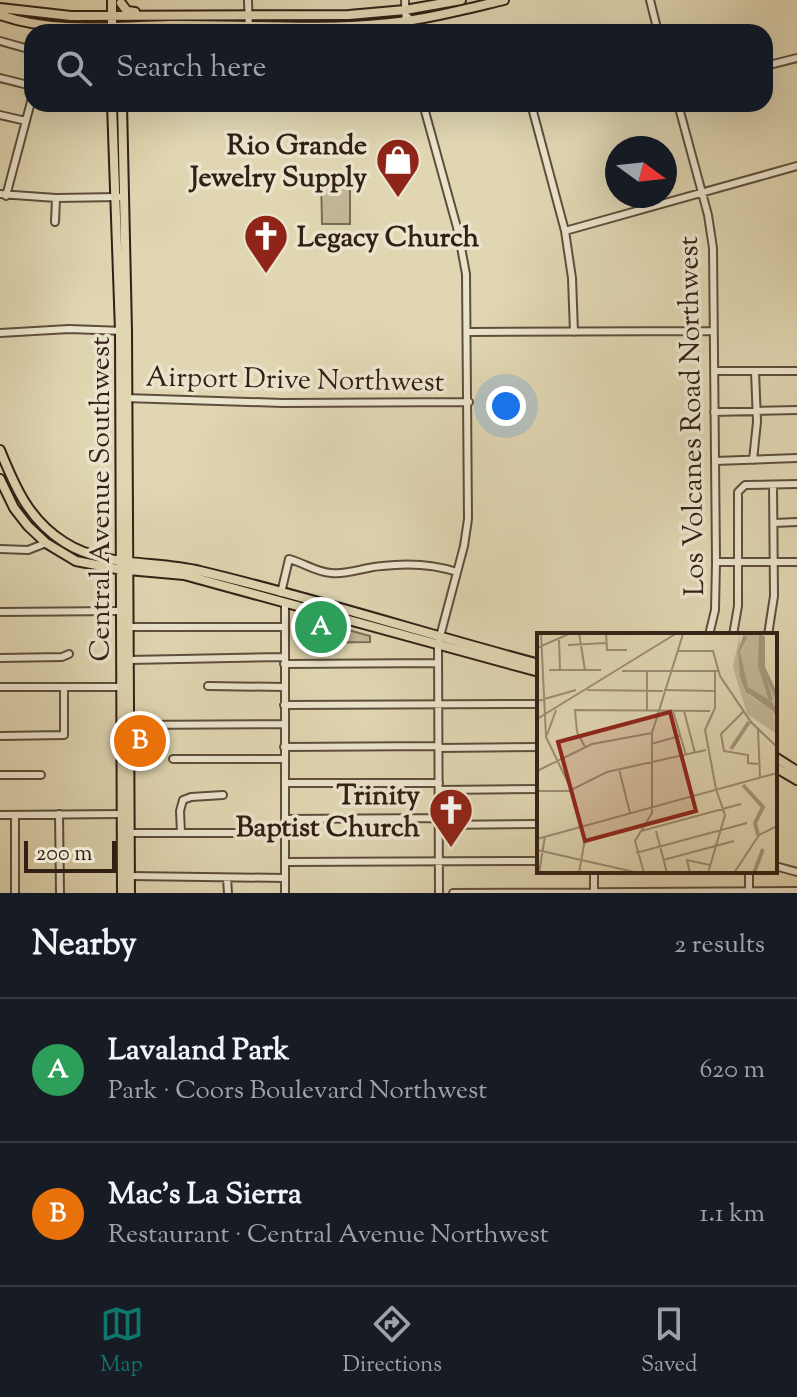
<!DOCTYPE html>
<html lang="en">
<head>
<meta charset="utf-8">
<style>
	body { margin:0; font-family:"Sorts Mill Goudy",serif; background:#20242c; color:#f1f3f6 }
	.compass { position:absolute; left:605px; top:136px; width:72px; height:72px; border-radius:50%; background:#171b24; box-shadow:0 8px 32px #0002; rotate:105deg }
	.scale { position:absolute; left:24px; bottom:20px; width:92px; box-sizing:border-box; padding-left:8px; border:4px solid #332015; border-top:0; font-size:22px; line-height:28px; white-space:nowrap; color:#332015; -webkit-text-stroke:6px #ebe4cd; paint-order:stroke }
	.you { position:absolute; left:506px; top:406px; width:28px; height:28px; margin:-20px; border:6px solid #fff; border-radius:50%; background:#1a73e8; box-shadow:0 0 0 12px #1a73e833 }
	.badge { display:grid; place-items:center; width:52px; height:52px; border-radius:50%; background:#0f766e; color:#fff; font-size:26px; font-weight:700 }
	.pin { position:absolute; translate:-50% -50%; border:4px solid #fff; box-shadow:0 2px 8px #0006 }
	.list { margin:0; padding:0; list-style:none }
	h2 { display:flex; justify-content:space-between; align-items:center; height:104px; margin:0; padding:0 32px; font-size:34px }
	h2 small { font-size:26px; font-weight:400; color:#9ea1a6 }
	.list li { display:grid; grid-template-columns:52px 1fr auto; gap:24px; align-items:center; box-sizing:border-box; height:144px; padding:0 32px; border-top:2px solid #363941 }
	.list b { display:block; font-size:30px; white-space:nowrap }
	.list p { margin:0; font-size:26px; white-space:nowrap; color:#9ea1a6 }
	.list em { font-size:26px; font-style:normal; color:#9ea1a6 }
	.icon { flex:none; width:44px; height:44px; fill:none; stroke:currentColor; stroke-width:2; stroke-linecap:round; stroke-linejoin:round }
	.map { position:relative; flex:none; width:797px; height:893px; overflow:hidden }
	.search { position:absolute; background:#171b24; box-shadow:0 8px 32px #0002; left:24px; right:24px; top:24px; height:88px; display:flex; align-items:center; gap:20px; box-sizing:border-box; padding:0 28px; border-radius:24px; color:#9ea1a6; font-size:30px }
	.sheet { height:392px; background:#171b24 }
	nav { display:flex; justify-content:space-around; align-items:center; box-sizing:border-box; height:112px; border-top:2px solid #363941; background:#171b24; font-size:22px; color:#9ea1a6 }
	nav a { display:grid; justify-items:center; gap:4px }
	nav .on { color:#0f766e }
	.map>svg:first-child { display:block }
</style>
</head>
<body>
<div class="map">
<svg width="797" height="893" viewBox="0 0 797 893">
	<rect width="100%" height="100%" fill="#e0d6b2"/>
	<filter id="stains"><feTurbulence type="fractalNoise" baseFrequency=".0025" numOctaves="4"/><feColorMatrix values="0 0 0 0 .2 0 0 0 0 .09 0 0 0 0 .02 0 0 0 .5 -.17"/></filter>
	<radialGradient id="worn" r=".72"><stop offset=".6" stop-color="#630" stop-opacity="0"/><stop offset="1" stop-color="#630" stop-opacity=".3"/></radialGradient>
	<path fill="#c3b797" stroke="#7b6c56" stroke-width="2" d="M321,175H350V224H322Z
		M305,618L370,636V642L305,643Z"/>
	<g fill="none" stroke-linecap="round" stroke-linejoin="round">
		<g stroke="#5e4e3c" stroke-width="10">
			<path id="minor" d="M248,0L249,32
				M405,0L406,32
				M650,0L658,32
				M408,17L410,32
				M0,41L32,50
				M765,66L797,58
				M0,78L32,86
				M423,104L458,231L466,274L468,519L464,546L438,644L439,893
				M531,104L565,231L572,278L574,332
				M678,104L708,215L713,248L716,562L715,610L709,635
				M0,115L26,121
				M0,194L56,198L119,197
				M6,196L32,98
				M55,222L56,198
				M565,231L797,166
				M469,332L713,331
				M0,333L69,329L124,331
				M714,371H797
				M125,398L283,403L469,402
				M714,412L797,410
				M753,460L757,422L755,371
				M715,461L797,458
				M774,523L797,522
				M0,549L28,550L46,543
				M716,562H797
				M281,593L289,559C304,563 316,572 331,573C349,575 364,567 382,566C407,563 433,564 457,572
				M285,602V893
				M0,612L120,611
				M129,627H284
				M733,635L738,606V492L745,485L797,484
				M768,635L774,596L773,485
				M0,658L62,657L69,654
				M129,660L284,657
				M284,664L438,663
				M208,686L284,687
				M0,687H122
				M284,705L539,704
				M128,725L284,724
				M0,736L64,735V687
				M284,747L439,746
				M439,748L539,747
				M173,759H284
				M0,775H41
				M285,783H439
				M439,790L539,789
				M59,814L60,893
				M0,815L123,814
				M285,819L439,818
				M439,825L539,824
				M130,833H285
				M181,833L180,811L183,800L191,797L223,795
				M285,862L539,861
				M775,866L797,872
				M594,871V893
				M130,876L285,878
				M227,878L228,893
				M15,893V815
				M453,893L797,891
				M749,893V871"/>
		</g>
		<g stroke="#332015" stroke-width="12">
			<path id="major" d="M121,3L127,11L135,12
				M0,8L71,16L349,15L405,10L461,0
				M0,15C54,34 114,26 170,25C243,24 317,31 390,23C428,19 466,9 504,0
				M112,32V0
				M112,104L120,331L122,893
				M122,104L127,331L130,893
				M0,450C15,487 29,520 64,542C104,568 155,560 200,571C314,598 426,634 539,664
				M0,479L14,508L28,526L46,543L76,561L117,569L184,575L539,672
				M775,757L797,771
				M775,767L797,780"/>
		</g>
		<use href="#minor" stroke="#ebe4cd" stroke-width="6"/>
		<use href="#major" stroke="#e0d6b2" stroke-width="8"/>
	</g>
	<defs>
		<g id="shop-pin" transform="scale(2.3)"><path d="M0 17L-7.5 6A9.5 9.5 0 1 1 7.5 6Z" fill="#8f2418" stroke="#ebe4cd"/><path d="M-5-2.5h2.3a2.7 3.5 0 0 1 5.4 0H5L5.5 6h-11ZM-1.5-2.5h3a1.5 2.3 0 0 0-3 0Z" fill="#fff"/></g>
		<g id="church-pin" transform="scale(2.3)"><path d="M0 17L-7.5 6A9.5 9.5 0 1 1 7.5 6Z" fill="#8f2418" stroke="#ebe4cd"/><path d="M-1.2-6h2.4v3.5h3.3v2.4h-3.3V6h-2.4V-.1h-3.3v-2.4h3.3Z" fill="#fff"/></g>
	</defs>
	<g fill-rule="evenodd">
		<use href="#shop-pin" x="398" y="160"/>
		<use href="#church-pin" x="266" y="236"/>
		<use href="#church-pin" x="451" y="810"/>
	</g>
	<g text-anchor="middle" stroke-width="7" stroke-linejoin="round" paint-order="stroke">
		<g font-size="28" font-weight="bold" fill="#332015" stroke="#ebe4cd" text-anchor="end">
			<text x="367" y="154">Rio Grande<tspan x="367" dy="32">Jewelry Supply</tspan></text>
			<text x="297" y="246" text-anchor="start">Legacy Church</text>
			<text x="420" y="804">Trinity<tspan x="420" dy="32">Baptist Church</tspan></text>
		</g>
		<g font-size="28" fill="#332015" stroke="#ebe4cd">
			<text transform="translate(295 378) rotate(1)" y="10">Airport Drive Northwest</text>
			<text transform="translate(690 416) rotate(-91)" y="10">Los Volcanes Road Northwest</text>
			<text transform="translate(99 499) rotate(-90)" y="10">Central Avenue Southwest</text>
		</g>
	</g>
	<g transform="translate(537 633)">
		<rect width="240" height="240" fill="#e0d6b2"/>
		<path d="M203,0V44L213,63L236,78L240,101L210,81L196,34ZM210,0L226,2L225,35L240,64V78L210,53L203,17Z" fill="#c3b797"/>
		<path d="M207,0L210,5L203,18L211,54L234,68L240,77V88L236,78L209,59L203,44L201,18Z" fill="#a5987d"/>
		<path fill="none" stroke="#a5987d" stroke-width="4" d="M224,0L223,33L234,67M226,3V34L240,64M194,116L212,89M206,152L226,174L218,190L221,202M217,240L226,216"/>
		<path fill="none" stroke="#9b8d73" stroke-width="2" d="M4,0L9,104L36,160L48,206L42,240M42,0L48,37M69,0L70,17H90M22,7L23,37M31,12L69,10M0,15L34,0M140,18H176L183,43L214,89L240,114M12,37H64M85,38H181M178,38V75L168,97L179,156M50,57L126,58M127,57L177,58M0,68L39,57M110,78V38M136,78L149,122M147,78L158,120M207,78L184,101L187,118L211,122V130L221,131M0,86L140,0M221,97L223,144M10,102L19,77M114,111L143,103M48,114L40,99L38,77L173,78M82,136L93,180M0,138L55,111L115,100M0,158H32L70,139L169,117M104,198L204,171M119,198L130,240M0,206L240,140M0,217L102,240M99,220L210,190M126,227L197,208M0,239H42M2,240L8,203M107,240L98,208L115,180V100L146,1M153,240L150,227L173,232M171,240L188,182L179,156M197,240L222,202L240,193"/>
		<path fill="#8f2418" fill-opacity="0.15" stroke="#8f2418" stroke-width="4" d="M133,79L159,178L48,208L21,109Z"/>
		<rect width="240" height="240" fill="none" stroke="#332015" stroke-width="4"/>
	</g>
	<rect width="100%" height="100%" filter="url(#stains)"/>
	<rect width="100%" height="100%" fill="url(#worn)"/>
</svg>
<svg class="compass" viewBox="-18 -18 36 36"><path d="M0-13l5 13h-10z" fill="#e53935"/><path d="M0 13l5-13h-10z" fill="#9ea1a6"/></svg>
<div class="scale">200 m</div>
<div class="you"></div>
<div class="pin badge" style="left:321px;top:627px;background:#2e9e5b">A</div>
<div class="pin badge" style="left:140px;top:741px;background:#e8710a">B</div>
<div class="search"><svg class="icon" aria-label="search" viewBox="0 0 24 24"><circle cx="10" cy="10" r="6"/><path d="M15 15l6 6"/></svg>Search here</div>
</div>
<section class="sheet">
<h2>Nearby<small>2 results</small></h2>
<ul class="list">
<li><span class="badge" style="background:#2e9e5b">A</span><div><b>Lavaland Park</b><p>Park · Coors Boulevard Northwest</p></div><em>620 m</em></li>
<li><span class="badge" style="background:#e8710a">B</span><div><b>Mac's La Sierra</b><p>Restaurant · Central Avenue Northwest</p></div><em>1.1 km</em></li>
</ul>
</section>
<nav>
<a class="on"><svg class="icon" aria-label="map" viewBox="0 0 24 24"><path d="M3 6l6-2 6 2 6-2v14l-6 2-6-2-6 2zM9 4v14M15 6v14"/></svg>Map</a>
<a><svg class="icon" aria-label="directions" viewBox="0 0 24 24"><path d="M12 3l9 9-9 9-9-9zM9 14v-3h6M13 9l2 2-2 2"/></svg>Directions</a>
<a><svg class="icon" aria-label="saved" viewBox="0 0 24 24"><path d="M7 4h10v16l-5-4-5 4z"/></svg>Saved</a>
</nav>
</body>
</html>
